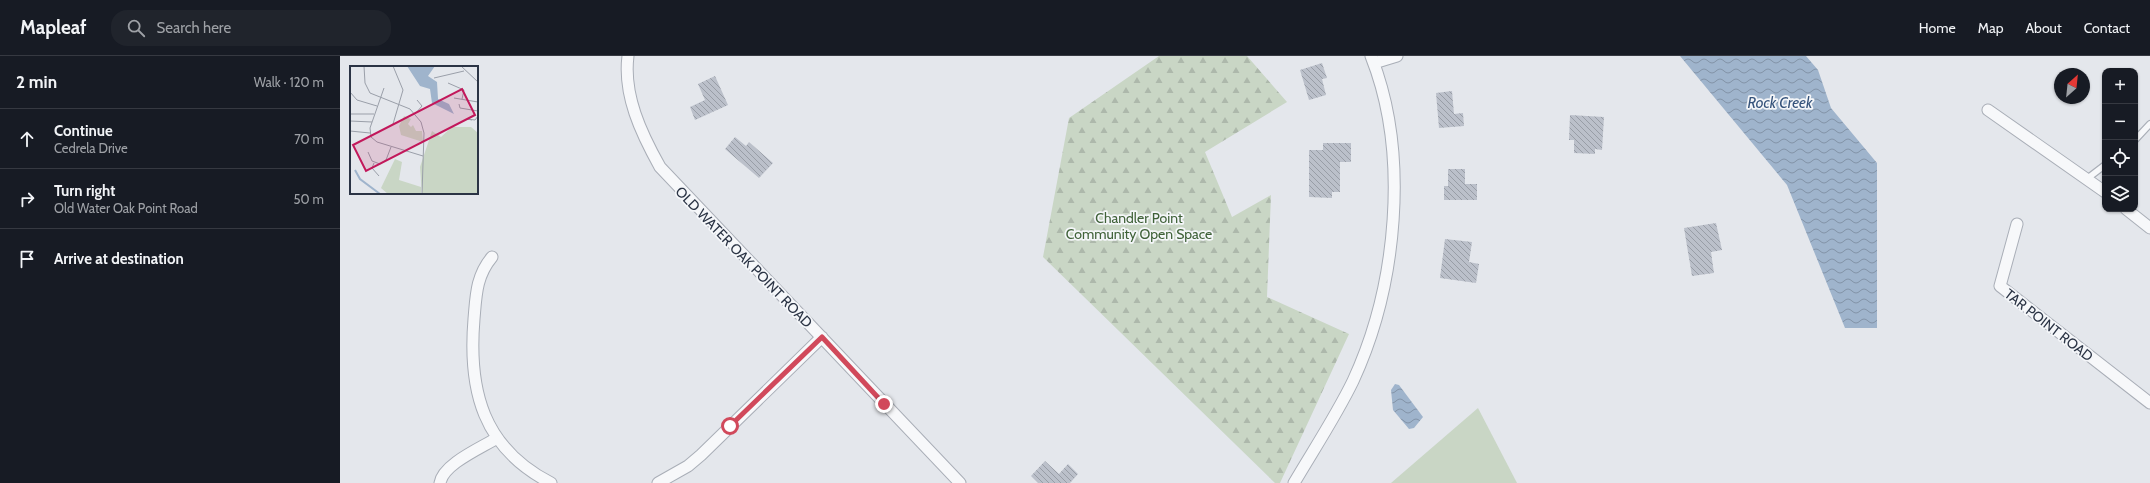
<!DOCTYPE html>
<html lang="en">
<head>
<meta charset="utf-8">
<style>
	body { margin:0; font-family:Cabin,sans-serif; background:#20242c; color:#f1f3f6 }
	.controls { position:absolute; right:12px; top:12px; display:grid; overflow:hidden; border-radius:8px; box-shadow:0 1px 3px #0004 }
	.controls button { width:36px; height:36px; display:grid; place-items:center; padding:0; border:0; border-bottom:1px solid #363941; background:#171b24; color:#f1f3f6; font:20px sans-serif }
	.compass { position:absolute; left:1714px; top:12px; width:36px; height:36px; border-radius:50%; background:#171b24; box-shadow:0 1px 3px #0004; rotate:27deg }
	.stop { position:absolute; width:12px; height:12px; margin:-9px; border:3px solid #d1495b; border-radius:50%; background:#fff }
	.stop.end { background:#d1495b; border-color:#fff; box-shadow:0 1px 4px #0008 }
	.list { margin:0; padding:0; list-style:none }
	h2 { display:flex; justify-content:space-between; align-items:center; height:52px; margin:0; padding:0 16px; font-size:17px }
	h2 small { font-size:13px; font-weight:400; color:#9ea1a6 }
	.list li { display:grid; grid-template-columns:26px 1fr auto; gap:12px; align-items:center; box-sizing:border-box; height:60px; padding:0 16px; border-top:1px solid #363941 }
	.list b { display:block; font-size:15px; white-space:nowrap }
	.list p { margin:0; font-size:13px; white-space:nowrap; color:#9ea1a6 }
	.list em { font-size:13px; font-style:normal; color:#9ea1a6 }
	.icon { flex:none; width:22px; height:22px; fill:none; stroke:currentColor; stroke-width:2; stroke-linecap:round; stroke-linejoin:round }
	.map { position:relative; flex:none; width:1810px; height:427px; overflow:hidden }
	header { display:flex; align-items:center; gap:24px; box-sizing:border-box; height:56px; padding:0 20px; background:#171b24; border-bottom:1px solid #363941 }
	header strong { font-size:19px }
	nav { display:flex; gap:22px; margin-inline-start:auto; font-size:14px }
	.search { width:280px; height:36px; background:#20242c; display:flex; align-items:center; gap:10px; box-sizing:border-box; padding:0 14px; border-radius:16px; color:#9ea1a6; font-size:15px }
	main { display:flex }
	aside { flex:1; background:#171b24 }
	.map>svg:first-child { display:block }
</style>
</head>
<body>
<header>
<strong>Mapleaf</strong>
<div class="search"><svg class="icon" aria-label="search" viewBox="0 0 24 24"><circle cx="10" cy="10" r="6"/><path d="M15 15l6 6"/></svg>Search here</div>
<nav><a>Home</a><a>Map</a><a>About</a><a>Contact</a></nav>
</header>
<main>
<aside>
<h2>2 min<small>Walk · 120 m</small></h2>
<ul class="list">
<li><svg class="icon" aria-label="ahead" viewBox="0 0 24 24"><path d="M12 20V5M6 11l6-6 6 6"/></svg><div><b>Continue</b><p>Cedrela Drive</p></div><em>70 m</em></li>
<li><svg class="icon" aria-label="right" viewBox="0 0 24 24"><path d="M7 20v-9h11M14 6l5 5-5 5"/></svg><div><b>Turn right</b><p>Old Water Oak Point Road</p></div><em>50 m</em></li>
<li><svg class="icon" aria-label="arrive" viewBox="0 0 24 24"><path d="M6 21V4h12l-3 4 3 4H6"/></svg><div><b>Arrive at destination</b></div></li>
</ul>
</aside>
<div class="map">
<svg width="1810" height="427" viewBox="0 0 1810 427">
	<defs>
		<pattern id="forest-firs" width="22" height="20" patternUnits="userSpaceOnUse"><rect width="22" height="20" fill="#c9d6c5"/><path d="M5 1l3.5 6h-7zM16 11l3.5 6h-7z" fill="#adb8ab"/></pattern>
		<pattern id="water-waves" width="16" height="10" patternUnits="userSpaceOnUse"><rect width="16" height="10" fill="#9fb4cc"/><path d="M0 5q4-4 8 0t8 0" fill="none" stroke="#8293a7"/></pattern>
		<pattern id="building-back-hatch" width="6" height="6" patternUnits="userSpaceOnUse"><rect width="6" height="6" fill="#bbc0ca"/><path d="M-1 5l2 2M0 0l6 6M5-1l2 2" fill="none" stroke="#989da6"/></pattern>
	</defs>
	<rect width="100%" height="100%" fill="#e4e7ec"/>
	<path fill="#c9d6c5" d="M1138,352L1177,427H1051Z"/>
	<path fill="url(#forest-firs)" d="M819,0H907L947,46L865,96L892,161L931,139L927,241L1009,278L940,427H935L703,201L729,62Z"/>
	<path fill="url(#water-waves)" d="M1340,0H1466L1478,14L1491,52L1537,107V272H1505L1447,129Z
		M1055,328L1059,329L1083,361L1074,372L1069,373L1053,354L1051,334Z"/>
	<path fill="url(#building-back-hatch)" d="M982,7L987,22L982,23L986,39L969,44L960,14Z
		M375,20L388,49L355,64L350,51L365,44L358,28Z
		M1112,35L1114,58L1123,57L1124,70L1099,72L1096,37Z
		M1230,59L1264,61L1262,94L1255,93V98L1234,97V84H1229Z
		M395,81L406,90L409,86L433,107L419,122L385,93Z
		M983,87H1011V106H1000V136H992V142L969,141V94H983Z
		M1108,113H1125V128H1137V144H1104V130H1108Z
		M1376,167L1382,194L1371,196L1374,217L1352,220L1344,172Z
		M1105,183L1132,186L1129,206L1139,208L1136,227L1100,222Z
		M705,405L719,418L728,408L738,418L730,427H698L691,420Z"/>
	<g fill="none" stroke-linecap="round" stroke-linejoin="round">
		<g stroke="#a9aeb7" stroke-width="8">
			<path id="lane" d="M1795,84L1810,68
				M1748,122L1765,109"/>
		</g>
		<g stroke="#a9aeb7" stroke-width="13">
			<path id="street" d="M288,0C283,39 301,77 320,111L620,427
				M1034,7L1057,0
				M1648,54L1765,136
				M1786,153L1810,172
				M1677,168L1660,230L1810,347
				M152,201C136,220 136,240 134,263C128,335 143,392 211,427
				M100,427C103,408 141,392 157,382
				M318,427L348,410L361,399L482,281
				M954,427C974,393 996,360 1013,325C1057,230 1070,98 1031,0"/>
		</g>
		<use href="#lane" stroke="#f7f8fa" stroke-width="5.5"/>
		<use href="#street" stroke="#f7f8fa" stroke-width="11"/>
	</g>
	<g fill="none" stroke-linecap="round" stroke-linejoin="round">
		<path stroke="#d1495b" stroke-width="5" d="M390,370L482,281L544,348"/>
	</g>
	<g text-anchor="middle" stroke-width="3.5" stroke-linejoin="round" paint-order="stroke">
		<g font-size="14" fill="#3f6138" stroke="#f4f6f9">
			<text x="799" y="167">Chandler Point<tspan x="799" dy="16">Community Open Space</tspan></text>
		</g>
		<g font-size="14" fill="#2b3445" stroke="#f4f6f9">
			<text transform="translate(404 201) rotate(46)" y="5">OLD WATER OAK POINT ROAD</text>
			<text transform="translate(1709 269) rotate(38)" y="5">TAR POINT ROAD</text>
		</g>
		<g font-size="15" font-style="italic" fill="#34527a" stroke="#f4f6f9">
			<text x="1440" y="52">Rock Creek</text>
		</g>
	</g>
	<g transform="translate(10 10)">
		<rect width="128" height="128" fill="#e4e7ec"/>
		<path d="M102,61H121L128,67V128H72L70,101L82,65L91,71Z" fill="#c9d6c5"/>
		<path d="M54,50L61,53L58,58L61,61L63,59L66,65H72L73,76L51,69L49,60ZM45,93L52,96L49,114L71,121V128H38L31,122Z" fill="#c9d6c5"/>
		<path d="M57,0H85L78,10L87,16L88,33L99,38L104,48L82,37L80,23L70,20Z" fill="#9fb4cc"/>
		<path fill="none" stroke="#9fb4cc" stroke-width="2" d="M5,104L10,113L30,128"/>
		<path fill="none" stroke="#9a9fa9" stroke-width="1" d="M14,0L15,17L20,27L60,43L71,56L74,67L72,128M111,0L128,16M84,12L114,5M98,17L114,24L112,33M34,22L20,62L21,71L27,76L73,90M0,26L7,34L27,40M104,32L128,36M109,38L110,42L128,45M0,48H24M65,48L72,40L67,34M122,54L117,53L125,54L128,50M0,55L22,56M43,58L53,24L43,0M0,65L20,67M18,86L22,95L30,98L36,94L41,81M24,97L22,102L29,110"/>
		<path fill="#c2185b" fill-opacity="0.15" stroke="#c2185b" stroke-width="2" d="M112,23L125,49L16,105L3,79Z"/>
		<rect width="128" height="128" fill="none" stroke="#2b3445" stroke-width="2"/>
	</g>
</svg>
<div class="controls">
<button>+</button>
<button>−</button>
<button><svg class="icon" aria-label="locate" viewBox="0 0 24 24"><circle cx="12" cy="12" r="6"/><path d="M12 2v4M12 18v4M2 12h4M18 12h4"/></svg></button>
<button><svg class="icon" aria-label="layers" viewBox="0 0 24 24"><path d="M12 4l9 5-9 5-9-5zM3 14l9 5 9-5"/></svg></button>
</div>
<svg class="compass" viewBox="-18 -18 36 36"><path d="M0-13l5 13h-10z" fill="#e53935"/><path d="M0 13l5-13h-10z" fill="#9ea1a6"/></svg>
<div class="stop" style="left:390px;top:370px"></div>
<div class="stop end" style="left:544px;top:348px"></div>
</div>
</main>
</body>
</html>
